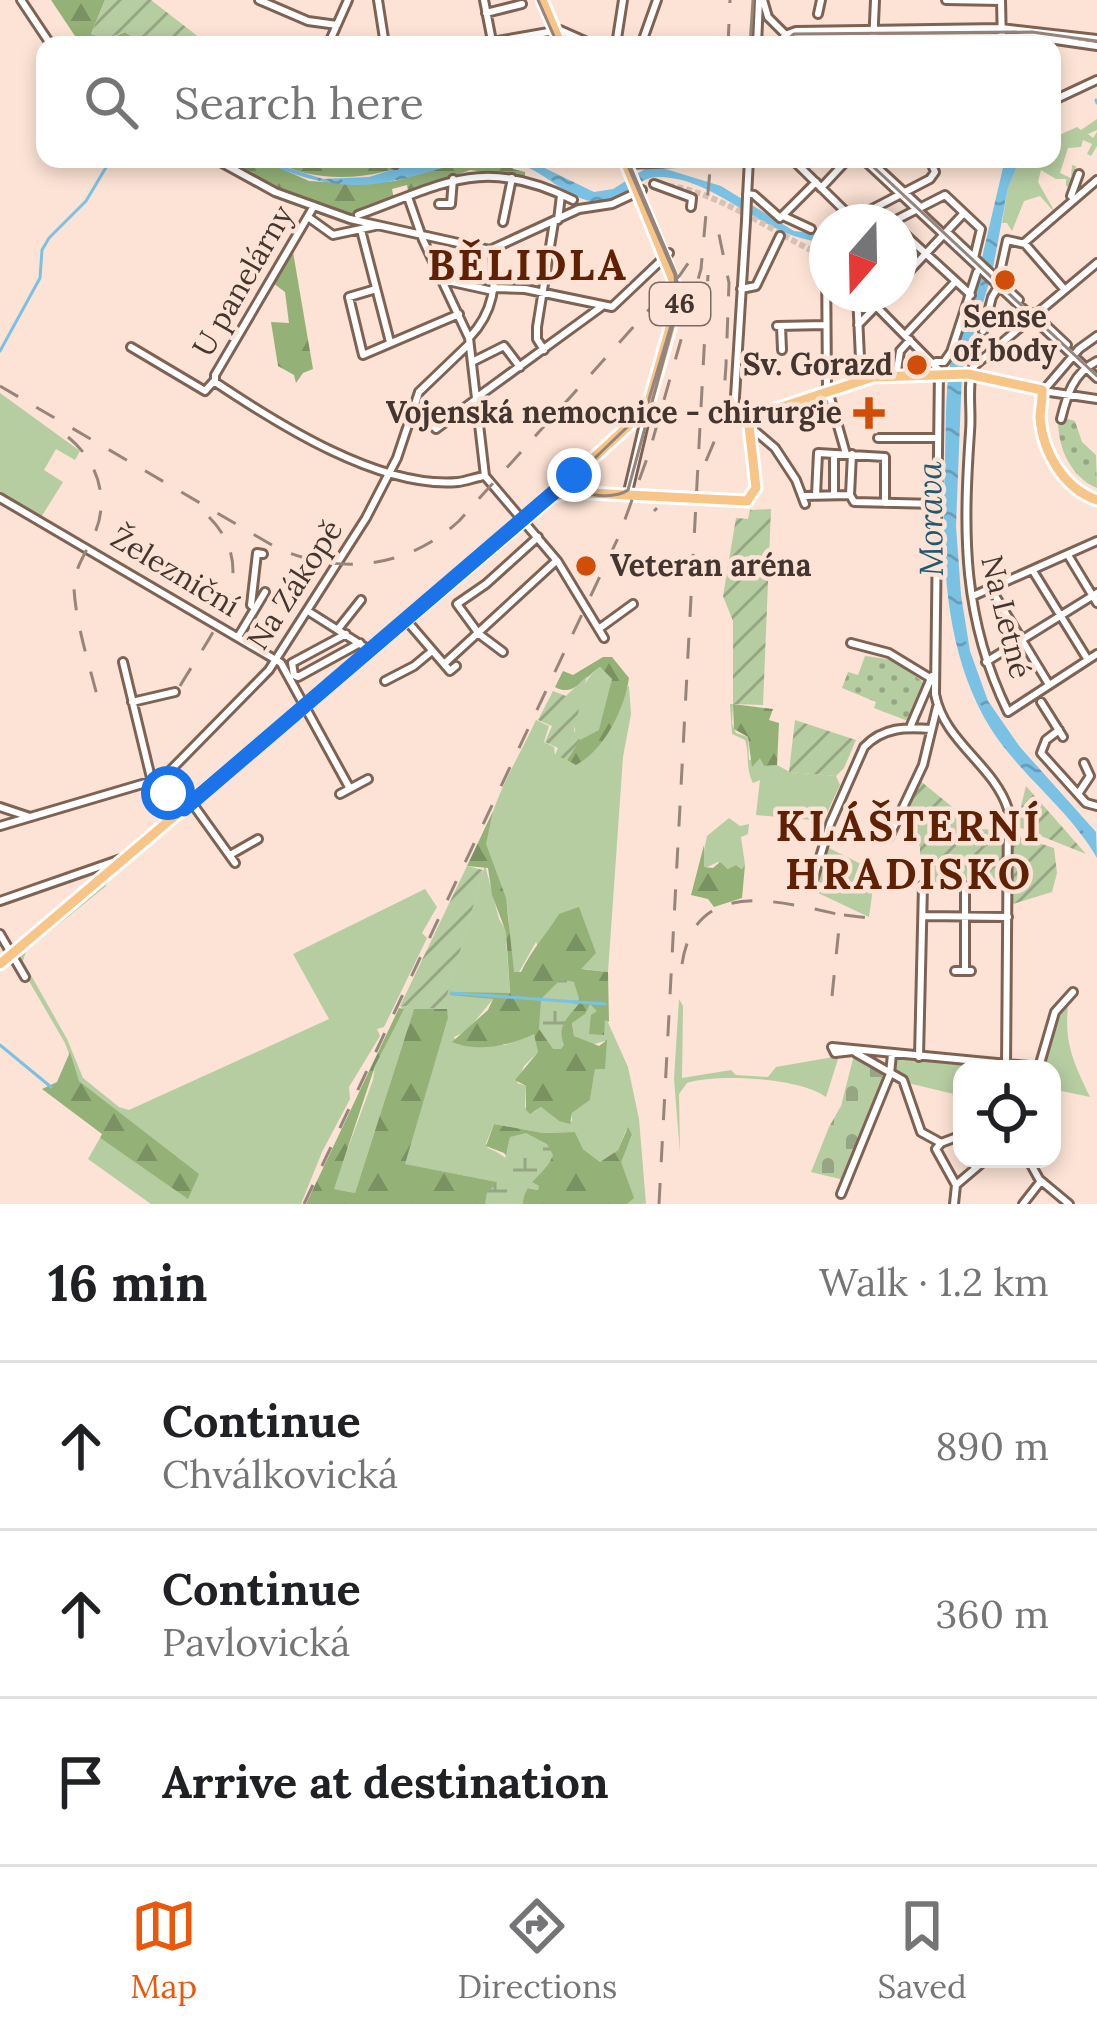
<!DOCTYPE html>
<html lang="en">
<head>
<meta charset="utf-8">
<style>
	body { margin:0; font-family:Lora,serif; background:#f6f6f6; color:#202124 }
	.controls { position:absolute; right:36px; bottom:36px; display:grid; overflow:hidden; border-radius:24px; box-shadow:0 6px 18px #0003 }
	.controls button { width:108px; height:108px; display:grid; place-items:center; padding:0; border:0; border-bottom:3px solid #e0e0e0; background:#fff; color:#202124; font:60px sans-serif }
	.compass { position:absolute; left:809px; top:204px; width:108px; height:108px; border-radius:50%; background:#fff; box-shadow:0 6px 18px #0003; rotate:200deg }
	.stop { position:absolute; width:36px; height:36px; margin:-27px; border:9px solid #1a73e8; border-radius:50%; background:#fff }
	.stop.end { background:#1a73e8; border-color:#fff; box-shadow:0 3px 12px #0008 }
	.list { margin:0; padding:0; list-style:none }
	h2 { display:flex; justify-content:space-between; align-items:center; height:156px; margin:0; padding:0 48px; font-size:51px }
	h2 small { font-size:39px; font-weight:400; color:#757577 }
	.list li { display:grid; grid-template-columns:78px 1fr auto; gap:36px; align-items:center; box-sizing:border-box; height:168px; padding:0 48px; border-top:3px solid #e0e0e0 }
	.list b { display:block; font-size:45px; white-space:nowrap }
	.list p { margin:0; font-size:39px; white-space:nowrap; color:#757577 }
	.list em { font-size:39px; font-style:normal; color:#757577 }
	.icon { flex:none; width:66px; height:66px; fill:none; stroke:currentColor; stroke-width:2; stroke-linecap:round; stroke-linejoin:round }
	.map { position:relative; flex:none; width:1097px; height:1204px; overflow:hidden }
	.search { position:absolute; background:#fff; box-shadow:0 6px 18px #0003; left:36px; right:36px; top:36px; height:132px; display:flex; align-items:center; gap:30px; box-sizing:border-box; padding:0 42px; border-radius:24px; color:#757577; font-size:45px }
	.sheet { height:660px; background:#fff }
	nav { display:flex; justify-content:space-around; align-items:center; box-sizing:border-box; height:168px; border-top:3px solid #e0e0e0; background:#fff; font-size:33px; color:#757577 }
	nav a { display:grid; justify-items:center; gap:6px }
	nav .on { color:#ea580c }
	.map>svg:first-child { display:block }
</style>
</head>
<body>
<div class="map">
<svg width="1097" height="1204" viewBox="0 0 1097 1204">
	<defs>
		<pattern id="forest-firs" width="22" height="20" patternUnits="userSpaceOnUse" patternTransform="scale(3)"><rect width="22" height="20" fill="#94b177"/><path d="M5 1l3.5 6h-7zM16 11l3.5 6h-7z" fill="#7a9162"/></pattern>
		<pattern id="wetland-marsh" width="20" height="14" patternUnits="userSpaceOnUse" patternTransform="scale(3)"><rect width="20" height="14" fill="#b6cca1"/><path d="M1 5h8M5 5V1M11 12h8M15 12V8" fill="none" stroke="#96a684"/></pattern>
		<pattern id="cemetery-stones" width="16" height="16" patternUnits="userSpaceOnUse" patternTransform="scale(3)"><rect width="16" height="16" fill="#b6cca1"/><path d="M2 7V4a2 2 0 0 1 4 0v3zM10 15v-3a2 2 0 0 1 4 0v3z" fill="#96a684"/></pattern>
		<pattern id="park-dots" width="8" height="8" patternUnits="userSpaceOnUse" patternTransform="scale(3)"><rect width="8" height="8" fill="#b6cca1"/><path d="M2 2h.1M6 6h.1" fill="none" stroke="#96a684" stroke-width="1.8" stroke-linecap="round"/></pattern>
		<pattern id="garden-furrows" width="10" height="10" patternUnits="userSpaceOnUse" patternTransform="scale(3)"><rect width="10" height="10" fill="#b6cca1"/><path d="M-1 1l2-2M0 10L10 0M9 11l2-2" fill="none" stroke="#96a684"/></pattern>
		<pattern id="water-ripples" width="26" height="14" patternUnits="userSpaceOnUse" patternTransform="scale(3)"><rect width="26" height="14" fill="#7ac2e4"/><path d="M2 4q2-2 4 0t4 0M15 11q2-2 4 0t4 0" fill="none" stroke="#669eb9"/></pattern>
	</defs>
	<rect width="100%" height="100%" fill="#fce3d5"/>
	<path fill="#b6cca1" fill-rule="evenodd" d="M1097,119V130L1088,134L1093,138L1097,132V146L1091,156L1087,154L1092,144L1083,140L1081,147L1068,148L1060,173L1071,178L1072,165L1076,166L1073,188L1066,186V179H1056L1041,170L1038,182L1056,214L1040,196L1024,201L1012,231L1007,223H1002L1008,188L1020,159H1052V143L1056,147L1057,136L1077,127L1081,130Z
		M0,393L80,451L75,460L56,449L44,470L63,482L40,519L0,495Z
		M600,667L612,679L609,696L629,686L631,714L623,757L608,972L584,969L628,1067L639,1119L646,1204H627L633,1198L620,1162L632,1136L626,1130L618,1150L600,1162L583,1149L575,1132L543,1133L494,1124L486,1143L488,1148C513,1158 516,1173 539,1186V1190L404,1164L448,1018L446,1009H414L355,1193L333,1189L373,1080L375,1066L403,1009L400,1006L443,1008L485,865L499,919L507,932C516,899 484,873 486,843C490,801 519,758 536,720L549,726L544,742L554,747L555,755L577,740C570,717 580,680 600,667ZM506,939L513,971L518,974L536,942L572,1022L574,1036L591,1045L605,1041L604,1069L595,1068L590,1100L572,1113V1121H559L541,1107L534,1112L525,1107L526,1086L517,1083L524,1066L538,1052L535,1033L505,1045H458L454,1037L467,1031L493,999L451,993L510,995Z
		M730,704H733L732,723L736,733L748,737L749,760L761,757L764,766L777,765L790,772L836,776L840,785L823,821L756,815L760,780L753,783C745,767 750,755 745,740L732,734Z
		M729,818L740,826L749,824L748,834L741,837L745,865L743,869L736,865L729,869L718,862L705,868L701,864L707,836Z
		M829,848L863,865L876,867L869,917L816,892V878Z
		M108,877L106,886L26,951L23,961L67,1039L83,1078L119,1107L129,1110L329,1019L293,954L425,889L437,907L422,933L427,938L384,1027L377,1029L380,1036L349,1087L350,1099L322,1152L301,1204H151L88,1159L100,1138L187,1198L198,1174L79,1081L65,1043L15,957Z
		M1070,993C1062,1037 1071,1058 1090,1097L1052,1089V1069L1041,1065C1051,1037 1049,1014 1070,993Z
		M679,999L683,1006L682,1078L731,1070L736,1075L768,1077L776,1067L839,1056L826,1097C802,1078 717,1073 687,1083L679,1094L680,1153L674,1079Z
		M895,1057L970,1064L969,1069H962V1096L908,1083L894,1074Z"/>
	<path fill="url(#forest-firs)" d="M51,0H105L91,34L113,37L125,32L145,45H81Z
		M227,159H260L309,181L364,184L395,181L462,162L511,163L513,169L525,172V177L470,170L413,192L408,191L407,185L392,189L394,199L350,215L277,187Z
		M269,159L328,167L355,159H427C371,179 323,187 269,159Z
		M293,252L313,369L303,373L296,383L294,375L278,366L271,322L289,323L285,292L273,283Z
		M603,657H612L629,678C625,706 606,749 576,765L567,760L580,740L599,730L612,679L600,667C585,677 573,698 555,687L563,671L573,675Z
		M733,704L773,709L769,720L779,723L777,765L764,766L760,758L752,767L748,737L734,729Z
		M493,811L486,844L506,898L514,972H521C532,949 546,935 559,914L579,907L596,953L581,969L608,972L609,1022L605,1020L604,1035L589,1034L591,1015L597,1011L590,1004L585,1014L572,1023L574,1036L599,1046L607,1040L605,1069H595L590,1100L572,1113L570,1124L559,1121L541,1107L530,1114L526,1110V1086L515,1080L538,1052L534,1034C511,1045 477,1053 452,1042L488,1010L493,999L450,995L451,992L510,993L506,932L492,895L488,868L467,866Z
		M704,845V867L713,868L720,862L728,869L736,865L742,869L745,865L742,898L714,907L708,899L691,895Z
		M399,1008L404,1009L375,1066L334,1189L355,1193L414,1009H447L448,1018L405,1164L538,1190L539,1186L523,1177L504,1153L486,1146L494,1124L543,1133L575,1132L583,1149L600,1162L618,1150L628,1127L632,1135L621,1162L634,1198L627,1204H306Z
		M70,1052L79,1081L199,1174L188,1199L100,1138L102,1134L42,1089L57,1082Z"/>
	<path fill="url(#wetland-marsh)" d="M561,979L574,982L580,1002C569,1018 556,1024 564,1045L561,1049H553L539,1029L541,999Z
		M526,1133L547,1144L553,1155C546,1175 524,1181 523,1204H485L487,1192C506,1179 504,1157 510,1137Z"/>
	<path fill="url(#cemetery-stones)" d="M854,1055L886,1076L865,1120L844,1180L811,1172L829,1127L841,1106Z"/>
	<path fill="url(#park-dots)" d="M1062,397L1060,417L1075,421L1082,442L1096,455L1097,488C1063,474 1051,428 1062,397Z
		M865,656L894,660L923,682L908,721L874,708L876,702L842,688L848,672L858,675Z"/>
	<path fill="url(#garden-furrows)" d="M105,0H151L209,45H145L125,32C112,37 104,40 91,34Z
		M771,509L763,705L733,704V621L723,596L736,518L748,519L750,510Z
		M587,676L574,730L580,740L567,760L555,755L558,748L545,742L552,726L538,720L553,691L566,696Z
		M795,720L856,740L844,768L836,776L789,772Z
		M918,779L956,810L957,827L1006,831L1005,884H920V847L904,809Z
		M1026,786L1086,854L1016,826Z
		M1014,835L1054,848L1057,873L1052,892L1013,904L1011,854Z
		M467,866L483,870L482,876L443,1009L400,1006Z"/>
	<path fill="url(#water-ripples)" d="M260,159L323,179L369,177L427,159H526L594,192L613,189L648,167H659L721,186L794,231L827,235V242C765,242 720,177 658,177C637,177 622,201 600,202C564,202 541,162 500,160C456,159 433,173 393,181C346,191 302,181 260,159Z
		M1005,159H1020L1008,188L992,273L962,372L956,526L961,595L970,651L988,701L1020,747L1096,832L1097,858C1069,809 1021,776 991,729C941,649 942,548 945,458C946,427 945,395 950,365H946L952,361L970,309Z"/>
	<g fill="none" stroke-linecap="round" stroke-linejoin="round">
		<path stroke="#7ac2e4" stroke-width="3" d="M1096,100L1097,103
			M0,351L40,278L42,250L49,238L86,201L111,159
			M451,993L605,1004
			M0,1045L51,1087"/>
		<path stroke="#d7c0b4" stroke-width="6" stroke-dasharray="6 3" stroke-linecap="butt" d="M642,190C685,168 778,236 821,255"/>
		<g stroke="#7e6354" stroke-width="12">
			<path id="minor" d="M21,0L51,45
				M259,0L308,21L337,25
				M378,0L385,45
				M484,0L492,41
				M763,0L768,17L788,37
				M946,0L1001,1
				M1001,0L1002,45
				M486,13L522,4
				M818,14L821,0
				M328,45L348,0
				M474,45L560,30L594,45
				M616,45L623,0
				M641,45L657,0
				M757,45L759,0
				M779,45L785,35L796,31L1001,28L1097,39
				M786,45L795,38L1035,37L1097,46
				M873,45L875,0
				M1052,101L1097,80
				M215,159L275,192L350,219L490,250L579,209L612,204L642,190
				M392,159L395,164
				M792,159L853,219L930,179L935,172L931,162
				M863,159L1097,378
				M627,164L677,162
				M880,170L919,206
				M654,184L692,198L691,207
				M821,188L848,159
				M747,194L754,195L780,218L816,182
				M1071,196L1079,174
				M408,197L423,240L469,338L485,476L558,562L604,638
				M747,197L749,159
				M439,204H451L453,179
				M314,206L215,375V382C278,424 380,489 458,482C467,481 476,477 485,476
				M358,215C444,184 483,155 573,200
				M783,216L811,229
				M308,217L333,235L375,226
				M558,220L561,195
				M746,221L734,413L775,448L796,480L805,504
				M503,222L512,178
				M892,222L945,195L981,229L974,258
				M899,229L971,295
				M361,230L390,342
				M950,235L1019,300
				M1024,243L1097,180
				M826,257L827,387L846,454
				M1097,263L973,367C967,387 972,410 970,432C963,534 962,618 1008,712L1097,654
				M443,280L493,291
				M998,281L1007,240L1025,244L1065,290
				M899,282L964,213
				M494,288L525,289L612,307L669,253
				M376,289L349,297L363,355L459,314
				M741,289L756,286L780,236
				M857,294L861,380
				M864,294L939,370L935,694C944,742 994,765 1008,809L1006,1069
				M1033,313L1067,345
				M858,325L888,294
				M777,326L825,325
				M781,326L782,350
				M983,331L992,297L1000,284
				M905,335L955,282
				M469,338C494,312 497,284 492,250
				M131,347L205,391L214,381
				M544,350L537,339V327L554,222
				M472,362L504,346L520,367
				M936,362H944L951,352L977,272
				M896,377L900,351L910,340
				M1043,391L1079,349L1097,336
				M1043,391L1097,399
				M476,398L601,307
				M414,406L436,429L475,400
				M1061,419C1067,395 1073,373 1097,361
				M878,438H938
				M852,454L850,495L854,502L937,504
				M816,495L818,453L885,457V503
				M834,495V454
				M627,496L647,411
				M803,496L850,495
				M0,498L281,663L349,787
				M1068,555L1097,603
				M1033,571L1088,660
				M991,589L1048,683
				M973,596L1097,541
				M255,608L251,605L257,553L263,554
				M311,613L371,651
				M407,621L450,671L456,666
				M600,628L633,604
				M338,629L361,600
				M346,634L292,663L294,675L298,677L360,643
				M238,637L265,592
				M851,643L889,653L930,678
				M503,652L479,634L457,604L486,584L538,537
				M123,662L152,782
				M986,662L1097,593
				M444,664L556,561
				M385,681L414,666L432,651
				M132,702L175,692
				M1041,702L1063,737
				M911,725L932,676
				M1059,730L1046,740L1041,753L1086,803L1097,806
				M158,783L269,670L366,518L397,458L419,392L469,344
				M340,794L368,779
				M1078,794L1090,776L1084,763
				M192,803L235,863
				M0,807L30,817
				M0,826L149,782L162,786L184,808
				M889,837L923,765L937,707
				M230,855L258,839
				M811,887L830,824L864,747C883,727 906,727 931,729
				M0,901L121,859
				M923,916L1008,917
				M0,934L25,977
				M955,971H971
				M965,971V886
				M853,1051L835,1053L832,1047L1039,1067
				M856,1053L903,1080L921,1132L941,1143L936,1149L956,1185
				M919,1057L923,885
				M1039,1067L1055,1012L1073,992
				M941,1143L962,1135
				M975,1159H993
				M1028,1159L1039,1179L1069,1204
				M841,1194L890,1074L892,1054
				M954,1204L956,1185L983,1162
				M1023,1204L1041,1181"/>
		</g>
		<g stroke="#fff" stroke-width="15">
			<path id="major" d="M542,0L561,45
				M555,496L569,492L747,501L756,488L749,425L754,416L873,377L968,374L1042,390C1043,399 1040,409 1040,418C1043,454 1065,489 1097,500
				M0,964L550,498L638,417L650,398L676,307V287L624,159"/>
		</g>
		<use href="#minor" stroke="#fff" stroke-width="6"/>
		<use href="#major" stroke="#f8c589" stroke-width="9"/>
		<path stroke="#97857b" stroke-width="3" d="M538,0L558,45
			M750,45L753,0
			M781,45L794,34L1032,32L1097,41
			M625,159L675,275L677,306L646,409L574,478L573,486C584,497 615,499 628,490L679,303L676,274L627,159
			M865,159L1097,376"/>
		<path stroke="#97857b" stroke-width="3" stroke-dasharray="21 21" stroke-linecap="butt" d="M728,45L730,0
			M0,386L277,548C340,576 408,568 459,521L680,275L698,249
			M68,437C98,461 111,501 93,537C85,555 74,568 74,589C76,624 89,664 98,699
			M706,461L722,423L726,365L729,283L716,220
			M654,511L657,508
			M180,686C213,630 266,570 205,513
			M844,915L878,919
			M682,964C695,877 777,901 837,914
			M832,996L840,918
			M304,1204L619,536L649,453L701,269L711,159
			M659,1204L708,275"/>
		<g stroke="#7e6354" stroke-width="12" stroke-linecap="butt">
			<path id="minor-bridge" d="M746,221L747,197"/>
		</g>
		<use href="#minor-bridge" stroke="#fff" stroke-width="6"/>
	</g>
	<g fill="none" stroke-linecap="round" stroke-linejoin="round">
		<path stroke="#1a73e8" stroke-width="15" d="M168,793L184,809L574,475"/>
	</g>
	<g fill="#d24d08" stroke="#fce3d5" stroke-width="4.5">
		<circle cx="1005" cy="280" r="12"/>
		<circle cx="917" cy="365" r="12"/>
		<path d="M863 395h12v12h12v12h-12v12h-12v-12h-12v-12h12z"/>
		<circle cx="586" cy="566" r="12"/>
	</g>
	<g text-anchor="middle" stroke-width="9" stroke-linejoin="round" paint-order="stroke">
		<rect fill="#fce3d5" stroke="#7a6a62" stroke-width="3" x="650" y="283" width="60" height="42" rx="9"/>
		<g font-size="27" font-weight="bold" fill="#433630">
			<text x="680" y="313">46</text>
		</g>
		<g font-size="30" fill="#433630" stroke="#fce3d5">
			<text transform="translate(243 281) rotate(-60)" y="10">U panelárny</text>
			<text transform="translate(175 572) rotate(31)" y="10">Železniční</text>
			<text transform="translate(295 585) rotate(-57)" y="10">Na Zákopě</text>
			<text transform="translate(1006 617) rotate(76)" y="10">Na Letné</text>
		</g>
		<g font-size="30" font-weight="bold" fill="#433630" stroke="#fce3d5" text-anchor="end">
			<text x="1005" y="327" text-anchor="middle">Sense<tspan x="1005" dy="34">of body</tspan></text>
			<text x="893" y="375">Sv. Gorazd</text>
			<text x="842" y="423">Vojenská nemocnice - chirurgie</text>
			<text x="610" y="576" text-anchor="start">Veteran aréna</text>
		</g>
		<g font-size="33" font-style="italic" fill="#215971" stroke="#fce3d5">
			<text transform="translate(930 519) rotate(-91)" y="12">Morava</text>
		</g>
		<g font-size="42" font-weight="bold" letter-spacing="3" fill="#5f2003" stroke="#fce3d5">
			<text x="528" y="280">BĚLIDLA</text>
			<text x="909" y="841">KLÁŠTERNÍ<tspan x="909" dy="48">HRADISKO</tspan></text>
		</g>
	</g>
</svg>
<div class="controls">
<button><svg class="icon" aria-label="locate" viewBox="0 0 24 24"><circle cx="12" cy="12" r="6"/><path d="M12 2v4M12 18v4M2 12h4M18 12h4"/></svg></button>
</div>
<svg class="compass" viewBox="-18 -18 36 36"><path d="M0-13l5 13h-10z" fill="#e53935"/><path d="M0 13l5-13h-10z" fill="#757577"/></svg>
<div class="stop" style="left:168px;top:793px"></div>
<div class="stop end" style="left:574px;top:475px"></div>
<div class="search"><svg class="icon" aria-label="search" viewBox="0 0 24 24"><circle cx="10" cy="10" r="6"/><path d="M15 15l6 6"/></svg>Search here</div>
</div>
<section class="sheet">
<h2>16 min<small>Walk · 1.2 km</small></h2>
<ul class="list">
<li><svg class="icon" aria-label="ahead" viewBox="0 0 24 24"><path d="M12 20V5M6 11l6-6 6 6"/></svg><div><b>Continue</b><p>Chválkovická</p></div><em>890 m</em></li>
<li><svg class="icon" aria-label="ahead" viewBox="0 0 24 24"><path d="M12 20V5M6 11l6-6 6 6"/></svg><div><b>Continue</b><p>Pavlovická</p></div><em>360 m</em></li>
<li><svg class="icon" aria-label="arrive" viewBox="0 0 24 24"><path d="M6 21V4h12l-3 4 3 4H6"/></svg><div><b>Arrive at destination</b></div></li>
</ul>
</section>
<nav>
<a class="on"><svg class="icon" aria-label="map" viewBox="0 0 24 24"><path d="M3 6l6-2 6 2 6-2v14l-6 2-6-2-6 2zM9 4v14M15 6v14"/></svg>Map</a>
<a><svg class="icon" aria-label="directions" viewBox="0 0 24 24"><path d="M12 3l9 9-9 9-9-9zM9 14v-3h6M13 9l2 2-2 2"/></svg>Directions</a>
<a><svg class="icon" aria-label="saved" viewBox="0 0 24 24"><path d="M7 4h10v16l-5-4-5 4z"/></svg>Saved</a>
</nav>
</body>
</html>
